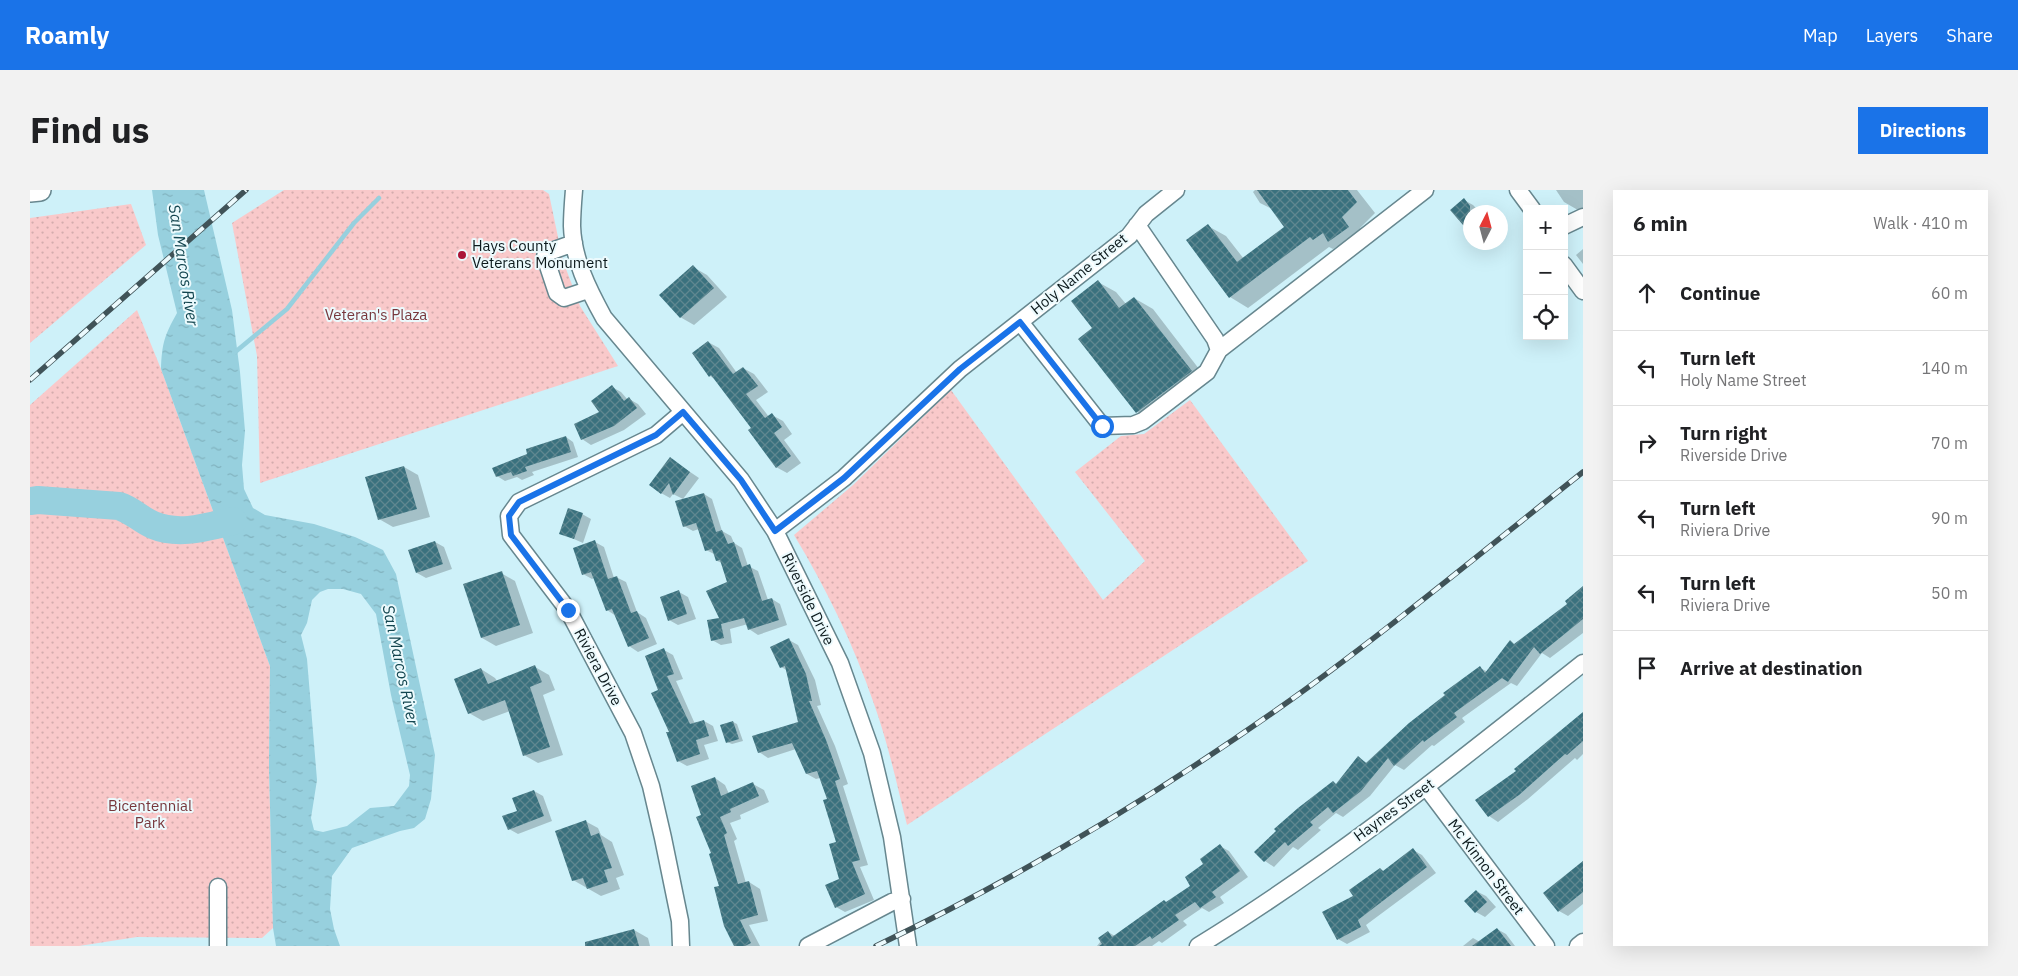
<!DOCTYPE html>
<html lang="en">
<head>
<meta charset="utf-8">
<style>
	body { margin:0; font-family:"IBM Plex Sans",sans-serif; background:#f2f2f2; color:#202124 }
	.controls { position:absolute; right:15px; top:15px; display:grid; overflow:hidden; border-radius:0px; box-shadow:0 5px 20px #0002 }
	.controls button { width:45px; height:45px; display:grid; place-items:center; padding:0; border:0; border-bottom:1px solid #e0e0e0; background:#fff; color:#202124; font:25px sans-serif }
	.compass { position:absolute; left:1433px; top:15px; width:45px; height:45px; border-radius:50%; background:#fff; box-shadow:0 5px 20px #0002; rotate:6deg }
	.stop { position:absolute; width:15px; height:15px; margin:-11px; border:4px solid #1a73e8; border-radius:50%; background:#fff }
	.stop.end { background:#1a73e8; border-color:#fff; box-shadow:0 1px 5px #0008 }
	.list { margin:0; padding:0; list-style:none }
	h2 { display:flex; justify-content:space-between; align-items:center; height:65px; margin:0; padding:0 20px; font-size:21px }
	h2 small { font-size:16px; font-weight:400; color:#757577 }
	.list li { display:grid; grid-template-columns:32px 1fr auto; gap:15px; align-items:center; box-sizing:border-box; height:75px; padding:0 20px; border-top:1px solid #e0e0e0 }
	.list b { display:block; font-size:19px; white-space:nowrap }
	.list p { margin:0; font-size:16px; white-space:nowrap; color:#757577 }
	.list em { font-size:16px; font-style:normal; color:#757577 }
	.icon { flex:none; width:28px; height:28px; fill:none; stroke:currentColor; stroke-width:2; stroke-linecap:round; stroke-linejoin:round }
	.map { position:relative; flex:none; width:1553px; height:756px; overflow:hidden; border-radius:0px }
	header { display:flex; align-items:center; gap:30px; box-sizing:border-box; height:70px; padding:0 25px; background:#1a73e8; color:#fff }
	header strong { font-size:24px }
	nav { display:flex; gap:28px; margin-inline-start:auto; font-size:18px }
	.intro { display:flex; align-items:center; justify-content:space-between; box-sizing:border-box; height:120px; padding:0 30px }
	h1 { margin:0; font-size:35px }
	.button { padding:12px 22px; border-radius:0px; background:#1a73e8; color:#fff; font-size:18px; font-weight:700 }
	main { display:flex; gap:30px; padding:0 30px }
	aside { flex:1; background:#fff; border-radius:0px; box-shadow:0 5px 20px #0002 }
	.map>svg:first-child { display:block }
</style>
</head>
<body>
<header>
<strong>Roamly</strong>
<nav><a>Map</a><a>Layers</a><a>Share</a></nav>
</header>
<div class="intro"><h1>Find us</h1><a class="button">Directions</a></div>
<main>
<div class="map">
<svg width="1553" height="756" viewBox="0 0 1553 756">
	<defs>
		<pattern id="green-dots" width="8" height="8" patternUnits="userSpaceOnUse" patternTransform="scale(1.25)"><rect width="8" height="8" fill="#f9c9ca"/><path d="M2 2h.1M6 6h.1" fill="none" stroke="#d4acad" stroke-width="1.8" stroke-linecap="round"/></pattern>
		<pattern id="water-ripples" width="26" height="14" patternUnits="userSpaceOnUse" patternTransform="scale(1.25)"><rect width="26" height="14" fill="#97d0de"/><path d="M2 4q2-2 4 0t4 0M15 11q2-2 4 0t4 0" fill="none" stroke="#81b2be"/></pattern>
		<pattern id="building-cross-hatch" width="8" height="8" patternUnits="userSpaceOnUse" patternTransform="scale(1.25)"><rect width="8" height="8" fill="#3a717e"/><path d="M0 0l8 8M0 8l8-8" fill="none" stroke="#5f8790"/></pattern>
	</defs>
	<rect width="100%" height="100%" fill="#cef1f9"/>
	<path fill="url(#green-dots)" d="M254,0H513L519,4L533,71L550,116L588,176L230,293L227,166L202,33Z
		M101,14L116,55L0,153V28Z
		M107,120L131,179L240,476L239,577L243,738L232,748L107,747L49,756H0V215Z
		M921,200L1073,410L1115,371L1045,282L1091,246L1114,244L1160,210L1278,371L877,635C867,595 858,553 844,514C824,455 796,398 764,345L823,295Z"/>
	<path fill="url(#water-ripples)" fill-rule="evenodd" d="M122,0H174L202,120L210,182L215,241L212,275L214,299L223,318L235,325L284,334L325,347L353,360L366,384L405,565L401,609L395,629L384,638L370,641L322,658L302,686L300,719L304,739L310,756H246L243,738L239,577L240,476L131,179C132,154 134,146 147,123L128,45ZM298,399H313L331,404L346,424L361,505L380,585L379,596L364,616L340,618L317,636L293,642L284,640L281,628L287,590L277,469L271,445L277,433L282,410L290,402Z"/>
	<path fill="#0003" d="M1225,0H1327L1345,23L1330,38L1336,48L1318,61L1308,56L1303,59L1299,57L1218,118L1200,107L1178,36L1196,46L1214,69L1256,37L1244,20L1230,13L1223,2Z
		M1526,0H1553V23L1534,12Z
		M1434,10L1443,15L1450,22H1440V39L1436,36Z
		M1553,59V74L1546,65Z
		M663,77L677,85L697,107L664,135L650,127Z
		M1068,92L1086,102L1096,114L1104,108L1123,119L1179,192L1125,233L1107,222Z
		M678,152L689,158L707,183L713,178L724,184L738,202L726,210L739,227L742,225L753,231L762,244L754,250L771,273L757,283L746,277L723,238L686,190L680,186Z
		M582,197L591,202L598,210L599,209L608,214L616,224L594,240L561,255L552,249L571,223Z
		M536,247L543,252L548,267L502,282L504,285L492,290L487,287L475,291L467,286Z
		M641,269L669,288L653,309L643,304L640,308L631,303Z
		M374,277L388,285L400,327L363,337L349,329Z
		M674,304L682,309L692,341L701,346L704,353L712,358L718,376L728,381L738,410L742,409L750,414L757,435L728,445L719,439L718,434L700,439L702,453L691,455L682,450L690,429L698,392L692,373L687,371L686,365L676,360L669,339L663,341L654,336Z
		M552,324L561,329L553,353L530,343Z
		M405,352L414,357L422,379L396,388L387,383Z
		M565,352L574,357L584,388L586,387L596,392L607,422L616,428L627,454L608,462L599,456L586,426L577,420L564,388L562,389L553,384Z
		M471,383L485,391L503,443L466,456L452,448L434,395Z
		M1553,397V443L1520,468L1512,463L1487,496L1481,493L1432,528L1435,532L1404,556L1402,555L1374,580L1365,575L1340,606L1313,627L1306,623L1288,638L1291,640L1268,660L1263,657L1244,677L1235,671L1226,662L1307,595L1328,568L1337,573L1450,478L1458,482L1485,455L1539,414Z
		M649,402L658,407L666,429L648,435L639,430Z
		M759,450L768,455L785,490L791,515L787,516L805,556L818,594L813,596L838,675L830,677L844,710L815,722L806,717L810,690L807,653L798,610L790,588L786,589L777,584L766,559L738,568L729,562L770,533L758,481L751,477Z
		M634,460L643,465L653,489L646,491L665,534L674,531L683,536L688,551L674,555L679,569L657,576L648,571L630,501Z
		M505,477L519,485L525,500L513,505L533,565L508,573L494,565L480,521L453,531L439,523L451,479L465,488L467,491Z
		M1553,524V564L1547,570L1545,568L1498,609L1468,632L1459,626L1488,582Z
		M703,532L707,534L713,551L702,554L697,552Z
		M685,588L695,595L699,604L723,594L734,600L739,612L710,625L711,629L700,633L707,649L704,651L716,693L719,692L730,699L738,731L719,735L730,756H705L673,626Z
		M504,601L513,606L522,631L488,644L479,639L488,621Z
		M555,631L568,638L571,645L582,652L594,685L586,688L590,699L571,706L543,690Z
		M1190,656L1199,661L1218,687L1190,707L1194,713L1179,722L1172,718L1153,731L1157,735L1132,753L1129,751L1122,756H1067L1078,742L1085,746L1162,696L1175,675Z
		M1383,660L1392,665L1406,683L1336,735L1340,742L1317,754L1308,749L1350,679L1355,682Z
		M1553,671V714L1538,726L1529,721L1515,703Z
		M1446,701L1456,706L1466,717L1455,727L1446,722Z
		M1467,739L1476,744L1485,756H1433L1443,748L1450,752Z
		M604,740L618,748L620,756H569Z"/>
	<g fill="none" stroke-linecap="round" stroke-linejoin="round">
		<path stroke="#97d0de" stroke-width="4.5" d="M204,163L257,119L324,33L349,8"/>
		<path stroke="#97d0de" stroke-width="28" d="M0,311L8,310L89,316C102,320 111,330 123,335C149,346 177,337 203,331"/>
	</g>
	<path fill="url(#building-cross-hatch)" d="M1227,0H1318L1327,12L1312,27L1319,37L1298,52L1293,43L1283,50L1280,47L1199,108L1156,50L1178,34L1207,72L1254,37Z
		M1434,8L1440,16V43L1420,20Z
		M663,75L684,98L650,128L629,105Z
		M1068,90L1089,118L1104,107L1162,181L1106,223L1048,149L1062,138L1041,111Z
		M678,151L703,184L713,177L728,196L716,204L735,228L742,223L752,237L744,243L761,266L746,278L718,240L721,238L681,185L679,187L662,163Z
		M582,195L594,211L599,207L607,218L584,236L551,250L544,234L569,222L561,211Z
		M536,246L541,262L495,277L497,281L483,286L481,282L466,287L462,278L497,264L496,259Z
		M640,267L660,282L643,305L639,293L631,304L619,295Z
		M374,276L387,319L348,330L335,287Z
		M674,303L686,342L692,340L698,354L704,352L712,377L720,374L732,411L742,408L749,430L718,440L714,428L691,434L694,448L681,451L677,430L689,428L676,401L697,392L690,370L686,371L682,359L675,361L666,333L653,337L645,311Z
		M538,318L553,323L544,349L529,344Z
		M565,350L578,389L587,386L601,423L607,421L619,448L598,457L582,419L576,421L561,382L552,385L543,358Z
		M405,351L413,374L386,383L378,360Z
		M472,381L490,435L451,448L433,394Z
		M1553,396V429L1510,464L1504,457L1478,492L1472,488L1424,523L1427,527L1394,552L1393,550L1364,576L1358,568L1331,601L1303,623L1298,617L1280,632L1283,635L1258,656L1255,652L1234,672L1224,662L1246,641L1244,639L1268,618L1303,591L1306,594L1328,566L1336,573L1379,533L1415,505L1413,503L1450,476L1455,483L1480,450L1484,454L1537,414L1535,411Z
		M649,400L657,424L638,431L630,407Z
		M759,448L776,484L782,511H779L796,550L810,589L805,591L830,670L822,672L835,704L805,718L795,695L809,689L799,654L806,652L793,610L797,609L787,581L776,584L762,553L728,563L722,546L768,532L755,476L750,478L740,457Z
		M634,458L644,484L637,486L660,534L674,530L679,546L666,550L670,564L647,572L636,542H639L621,503L628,500L615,466Z
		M505,475L512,492L500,497L520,557L493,566L475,510L438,524L424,489L451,478L458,494Z
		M1553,522V551L1537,565L1535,564L1489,605L1458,627L1445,610L1486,581L1484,579Z
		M703,531L709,549L696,553L690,535Z
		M685,587L691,606L723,592L729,606L700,619L701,622L690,627L697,643L694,645L708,694L719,691L728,725L710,730L721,753L715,756H704L694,736L684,697L689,696L679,664L681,663L666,627L671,625L661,596Z
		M504,600L514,626L478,640L472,626L487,621L482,608Z
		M556,630L561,646L569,643L582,678L574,680L578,692L557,699L553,688L542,691L525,641Z
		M1190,654L1210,681L1182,702L1186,707L1170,718L1165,712L1145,725L1149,730L1122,749L1120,746L1105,756H1069L1072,754L1068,748L1078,741L1082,747L1134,710L1136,712L1160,696L1155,687L1173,674L1170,669Z
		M1383,658L1397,677L1328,730L1331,737L1307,750L1292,722L1323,706L1319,700L1350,678L1353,681Z
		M1553,671V702L1528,722L1513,703Z
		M1446,700L1457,712L1445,723L1434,711Z
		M1467,738L1481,756H1442Z
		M604,739L609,756H555V752Z"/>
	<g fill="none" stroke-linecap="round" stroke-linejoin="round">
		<g stroke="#67878f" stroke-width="19">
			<path id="minor" d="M544,0C543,12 542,24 542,36C543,69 558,99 574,128L711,290L745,341L810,473L842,563L862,647L878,756
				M1488,0L1502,19
				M1534,36L1553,27
				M544,53L516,63L515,67L527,103L534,108L558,100
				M1534,75L1553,101
				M990,132L1072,236L1103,235L1113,231L1177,182L1189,160L1185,149L1107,35
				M1189,160L1395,0
				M745,341L814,288L930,179L1099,46L1116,24L1146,0
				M1397,598L1516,756
				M188,756V697
				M651,756L650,731L633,648L621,596L603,543L538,420L481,345L479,326L489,312L626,245L653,222
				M778,756L862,712L872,709
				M1168,756C1304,673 1428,572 1553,473
				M1548,756L1553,752"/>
		</g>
		<g stroke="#67878f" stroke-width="24">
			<path id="major" d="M0,1L10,0"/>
		</g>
		<use href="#minor" stroke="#fff" stroke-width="16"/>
		<use href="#major" stroke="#fff" stroke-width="21"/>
		<g stroke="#405358" stroke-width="5.5">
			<path id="rail" d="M0,190L216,0
				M846,756C992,686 1130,603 1262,509C1362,437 1457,358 1553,282"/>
		</g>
		<use href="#rail" stroke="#ecfafd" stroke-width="4" stroke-dasharray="11" stroke-linecap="butt"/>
	</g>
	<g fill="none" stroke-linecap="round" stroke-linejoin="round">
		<path stroke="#1a73e8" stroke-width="6" d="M538,420L481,345L479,326L489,312L626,245L653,222L711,290L745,341L814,288L930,179L990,132L1072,236"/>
	</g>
	<circle fill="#aa1437" stroke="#ecfafd" stroke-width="2" cx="432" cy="65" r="5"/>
	<g text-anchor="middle" stroke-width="4" stroke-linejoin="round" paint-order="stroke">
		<g font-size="15" fill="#0c191c" stroke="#ecfafd" text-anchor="start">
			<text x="442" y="61">Hays County<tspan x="442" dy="17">Veterans Monument</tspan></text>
		</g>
		<g font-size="15" fill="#0c191c" stroke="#ecfafd">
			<text transform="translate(1049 84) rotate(-39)" y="5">Holy Name Street</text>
			<text transform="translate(778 409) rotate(64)" y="5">Riverside Drive</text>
			<text transform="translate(568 477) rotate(62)" y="5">Riviera Drive</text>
			<text transform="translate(1364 620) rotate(-36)" y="5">Haynes Street</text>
			<text transform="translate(1456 677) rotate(53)" y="5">Mc Kinnon Street</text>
		</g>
		<g font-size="15" fill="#78373c" stroke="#ecfafd">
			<text x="346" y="130">Veteran's Plaza</text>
			<text x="120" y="621">Bicentennial<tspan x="120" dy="17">Park</tspan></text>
		</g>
		<g font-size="16" font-style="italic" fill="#134650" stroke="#ecfafd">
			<text transform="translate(154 75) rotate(81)" y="6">San Marcos River</text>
			<text transform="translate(371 475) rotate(78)" y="6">San Marcos River</text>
		</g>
	</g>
</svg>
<div class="controls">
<button>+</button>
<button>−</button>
<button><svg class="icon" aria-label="locate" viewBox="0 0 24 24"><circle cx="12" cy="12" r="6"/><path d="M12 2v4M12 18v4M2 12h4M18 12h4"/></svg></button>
</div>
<svg class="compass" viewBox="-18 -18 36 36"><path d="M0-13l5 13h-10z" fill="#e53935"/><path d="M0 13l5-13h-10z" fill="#757577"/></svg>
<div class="stop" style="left:1072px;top:236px"></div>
<div class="stop end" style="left:538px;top:420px"></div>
</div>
<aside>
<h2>6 min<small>Walk · 410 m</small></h2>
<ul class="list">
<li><svg class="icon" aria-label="ahead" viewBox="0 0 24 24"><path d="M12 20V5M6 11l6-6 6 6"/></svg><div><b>Continue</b></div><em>60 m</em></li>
<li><svg class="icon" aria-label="left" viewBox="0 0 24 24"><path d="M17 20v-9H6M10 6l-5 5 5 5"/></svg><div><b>Turn left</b><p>Holy Name Street</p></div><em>140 m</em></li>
<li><svg class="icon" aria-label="right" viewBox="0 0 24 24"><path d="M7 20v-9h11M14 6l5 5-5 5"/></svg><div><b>Turn right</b><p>Riverside Drive</p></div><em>70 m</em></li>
<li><svg class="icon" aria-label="left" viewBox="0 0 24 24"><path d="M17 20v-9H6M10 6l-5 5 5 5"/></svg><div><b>Turn left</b><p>Riviera Drive</p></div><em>90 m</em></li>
<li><svg class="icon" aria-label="left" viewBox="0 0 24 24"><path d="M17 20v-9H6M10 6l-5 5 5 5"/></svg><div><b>Turn left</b><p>Riviera Drive</p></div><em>50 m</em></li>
<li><svg class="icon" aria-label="arrive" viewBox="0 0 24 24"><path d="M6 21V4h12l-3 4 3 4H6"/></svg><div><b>Arrive at destination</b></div></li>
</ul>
</aside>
</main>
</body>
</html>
